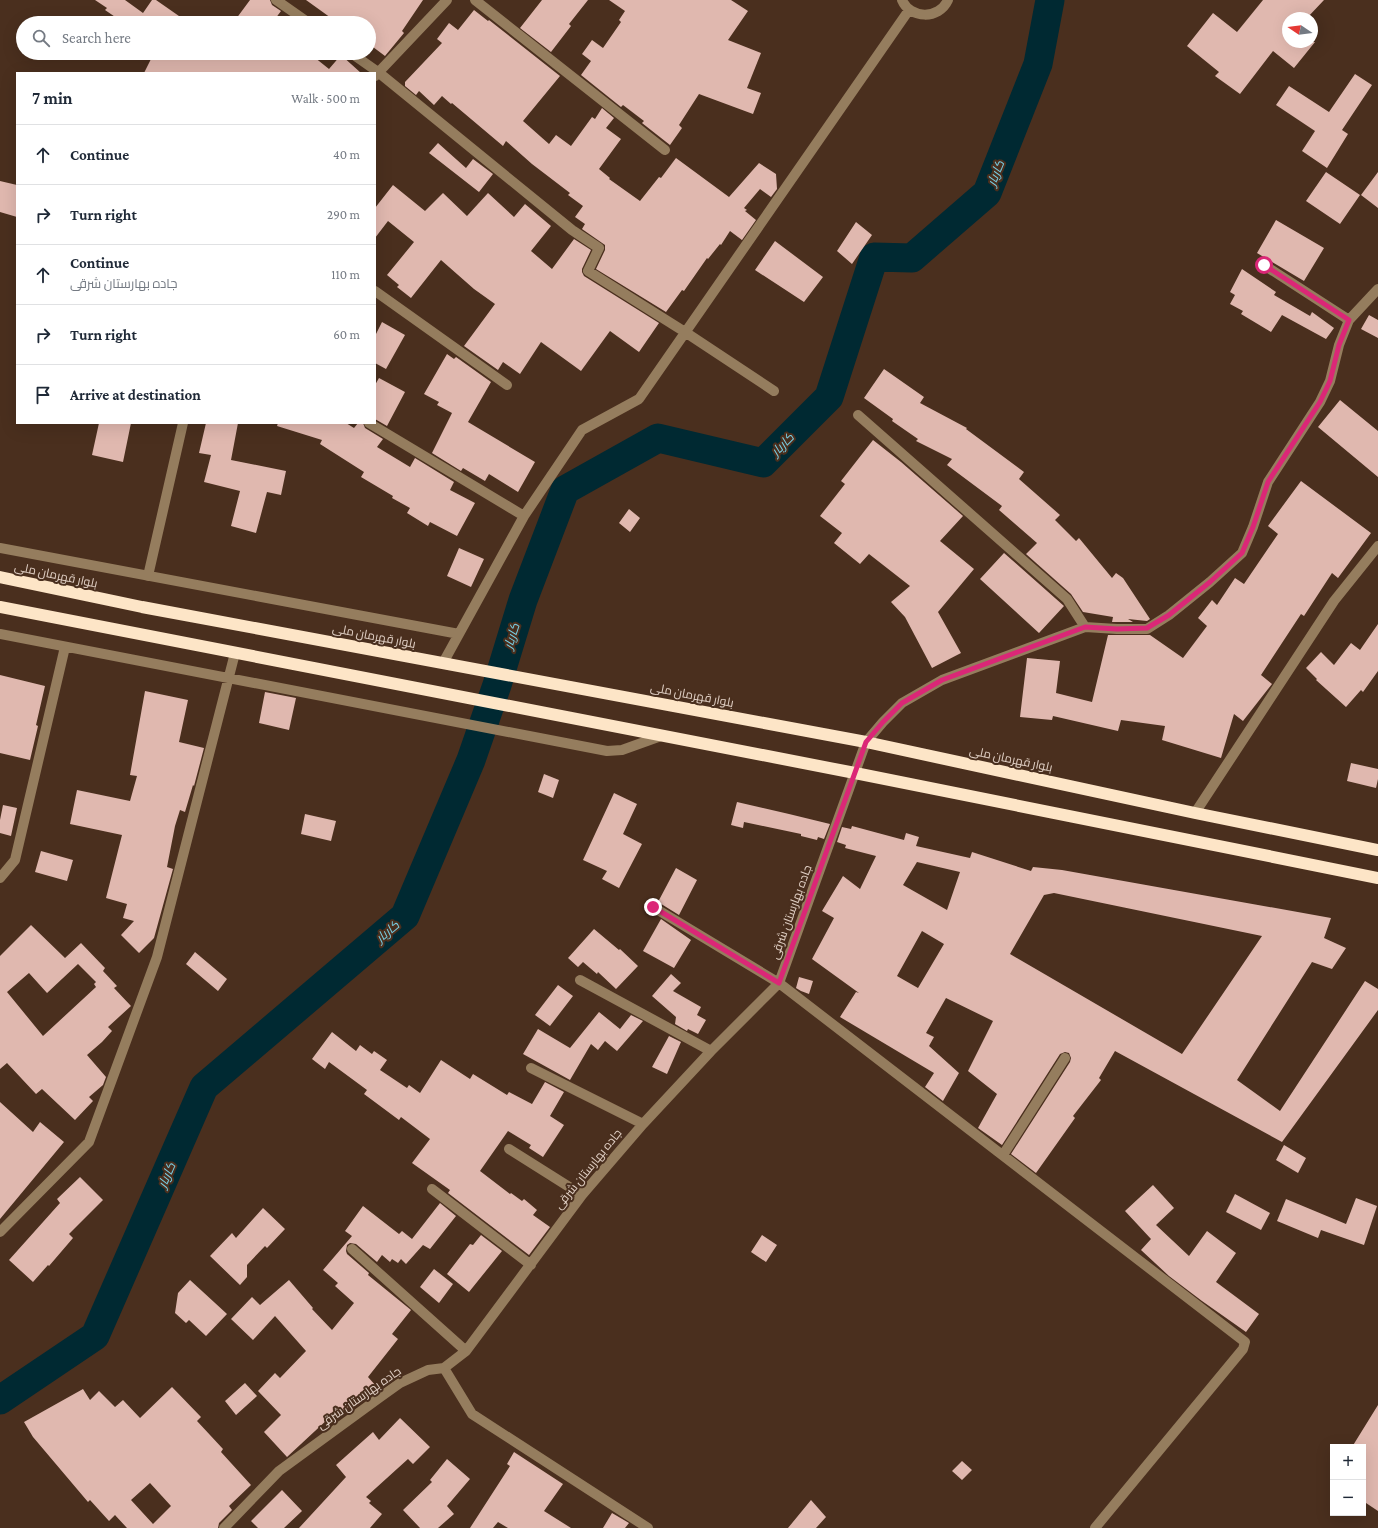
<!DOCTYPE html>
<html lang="en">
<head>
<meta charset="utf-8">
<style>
	body { margin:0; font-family:"Crimson Pro",Cairo,serif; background:#f6f6f7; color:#1f2937 }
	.controls { position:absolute; right:12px; bottom:12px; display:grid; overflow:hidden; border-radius:0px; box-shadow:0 4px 16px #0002 }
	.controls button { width:36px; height:36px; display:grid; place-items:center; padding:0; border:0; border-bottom:1px solid #e0e1e3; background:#fff; color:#1f2937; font:20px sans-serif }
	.compass { position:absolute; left:1282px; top:12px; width:36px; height:36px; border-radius:50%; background:#fff; box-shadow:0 4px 16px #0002; rotate:283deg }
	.stop { position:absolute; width:12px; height:12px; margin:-9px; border:3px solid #db2777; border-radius:50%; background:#fff }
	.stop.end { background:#db2777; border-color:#fff; box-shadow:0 1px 4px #0008 }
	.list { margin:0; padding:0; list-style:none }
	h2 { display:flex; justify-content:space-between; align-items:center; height:52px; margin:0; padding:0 16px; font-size:17px }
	h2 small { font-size:13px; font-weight:400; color:#747a83 }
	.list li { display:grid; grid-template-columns:26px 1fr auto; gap:12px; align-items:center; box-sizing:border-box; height:60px; padding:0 16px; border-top:1px solid #e0e1e3 }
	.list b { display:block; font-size:15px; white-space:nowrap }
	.list p { margin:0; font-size:13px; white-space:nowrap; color:#747a83 }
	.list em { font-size:13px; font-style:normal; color:#747a83 }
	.icon { flex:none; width:22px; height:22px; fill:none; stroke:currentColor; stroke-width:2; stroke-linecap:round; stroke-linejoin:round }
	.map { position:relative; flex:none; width:1378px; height:1528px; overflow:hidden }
	.search { position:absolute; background:#fff; box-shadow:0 4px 16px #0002; left:16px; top:16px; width:360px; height:44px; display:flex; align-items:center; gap:10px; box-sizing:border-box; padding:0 14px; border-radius:22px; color:#747a83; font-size:15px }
	.panel { position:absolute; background:#fff; box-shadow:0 4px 16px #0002; left:16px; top:72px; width:360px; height:352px; border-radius:0px }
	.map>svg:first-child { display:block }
</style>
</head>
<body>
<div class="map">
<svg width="1378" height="1528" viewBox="0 0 1378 1528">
	<rect width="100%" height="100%" fill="#4a2f1e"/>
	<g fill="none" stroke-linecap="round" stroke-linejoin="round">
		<path stroke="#002932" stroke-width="29" d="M0,1400L95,1336L204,1087L405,916L471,760L497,685L523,600L565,490L658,438L763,463L829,397L874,257L912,258L987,193L1038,64L1050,0"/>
	</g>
	<path fill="#e0b8af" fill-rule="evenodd" d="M95,0H125L143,13L152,0H156L189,23H124L105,10L107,8Z
		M250,0H270L272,5L281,11L272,23H233Z
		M306,0H423L402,31L404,33L385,56L369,44V23H338Z
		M542,0H588L569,24L571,26L551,52L520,28Z
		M609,0H731L748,11L728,40L761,53L747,88L761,93L753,114L699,94L679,125L682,128L670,145L642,123L644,121L623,105L621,107L581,75L591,61L582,54L592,40L603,48L621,22L619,20L625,11Z
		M1263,0H1324L1307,18H1288V42H1315L1294,68L1273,51L1240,94L1215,76L1219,72L1187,46L1213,13L1237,32Z
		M474,10L488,21L489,20L560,76L523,121L549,144L556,135L571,146L592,117L595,119L602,108L614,118L606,128L621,139L599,169L610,178L609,179L640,201L659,177L661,178L676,158L729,197L759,163L776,174L777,189L771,197L760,189L744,208L747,210L745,211L756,220L742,240L730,231L721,245L720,244L708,259L707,258L684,291L682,290L666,312L596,269L605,250V245L582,229L585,224L575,217L583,206L568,195L570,193L532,164L506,141L503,146L452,103L451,104L442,96L434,105L419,91L416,95L405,86V82L442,43L437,39L449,23L458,30Z
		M154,53H309L329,69L341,55L361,73H144Z
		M1355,74L1372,85L1342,130L1348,134L1327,168L1302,151L1315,131L1276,105L1289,86L1329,112Z
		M438,143L466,168L473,159L493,174L479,192L429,153Z
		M1326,172L1360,195L1340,224L1306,201Z
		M1378,172V208L1361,195Z
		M0,181L17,185V217L0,212Z
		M393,185L425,211L443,193L467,216L488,193L514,217L525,204L551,226L531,251L552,269L574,239L591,250L582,269V272L584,276L659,323L639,352L610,331L581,371L541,342L520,374L503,362L498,370L464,346L495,304L474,289L441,260L411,298L397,287L399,285L387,275L414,242L388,221L375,238V208Z
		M1276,220L1324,248L1304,281L1257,253Z
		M856,222L872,235L852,264L837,251Z
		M775,241L823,277L804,302L755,270Z
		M1242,269L1276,292L1274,295L1310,316L1312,312L1334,328L1326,339L1282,315L1271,332L1241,314L1243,311L1230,304L1235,295L1230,292Z
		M1369,315L1378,320V338L1361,329Z
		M382,322L405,335L386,369L375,363V336Z
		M447,354L454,359L456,357L491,382L468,422L535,462L518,492L489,474L485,481L463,468L461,471L432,453L452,413L437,405L439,402L424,394Z
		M884,369L924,397L920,403L967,428L966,429L1024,472L1019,479L1060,515L1055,520L1076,541L1079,538L1112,578L1116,573L1123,578L1150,619L1147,621L1128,619L1133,622H1112L1113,617L1083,612L1071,594L1026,554L1037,543L999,510L1002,506L947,465L952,459L916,441L918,439L892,421L893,419L864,398Z
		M379,378L405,392L387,426L375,419V385Z
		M1340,400L1378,431V477L1318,427Z
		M99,423H131L123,462L92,455Z
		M206,423H238L231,460L286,471L281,495L267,492L256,533L231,526L240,491L204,482L211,455L199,453Z
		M278,423H346L354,428L358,423H363L365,428L383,439L377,447L410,467L415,458L454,482L450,490L475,503L457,536L430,522L428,526L407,513L410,508L392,498L393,496L361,477L364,472L320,444L322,440L277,426Z
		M873,440L901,462L963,516L940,541L974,569L938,612L961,653L932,668L905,617L891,602L910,586L869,554L860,564L834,543L842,533L820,516L845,484L841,481Z
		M1301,481L1371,533L1338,578L1332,573L1304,616L1301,614L1261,675L1272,684L1268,689L1243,721L1234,714L1221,758L1162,740L1165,726L1121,720L1118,731L1053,716L1052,720L1020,717L1027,658L1060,661L1056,693L1092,702L1108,635H1150L1183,658L1207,626L1198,618L1212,600L1217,605L1235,578L1244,584L1278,534L1268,526Z
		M629,509L640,518L630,532L619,523Z
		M459,548L484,559L471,587L447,576Z
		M1004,553L1064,606L1039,633L980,579Z
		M1378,624V671L1363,692L1361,690L1346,707L1316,680L1317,679L1306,668L1321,652L1334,665L1351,643L1360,650Z
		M0,675L45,686L36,725L38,726L30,760L0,753Z
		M145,691L188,700L179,742L204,748L194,786L193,785L185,812L180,810L175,826L167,867L173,869L154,938L139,953L121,935L134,921L123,918L127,904L106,898L122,835L70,824L77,790L130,801L137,776L130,775Z
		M265,692L296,698L289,730L259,723Z
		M1351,763L1378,769V779L1376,788L1347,781Z
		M544,774L559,780L553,798L538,792Z
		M614,793L637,804L623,834L642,844L619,888L602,879L607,871L583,860Z
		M737,802L789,814L830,824L824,839L818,837L817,840L801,836V834L744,822L743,828L731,825Z
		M3,805L17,808L11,836L0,833V820Z
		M305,814L336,821L331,841L301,834Z
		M852,826L904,840L906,833L919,837L916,846L970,858L972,852L1031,871L1033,867L1062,870L1331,918L1324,938L1346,948L1332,969L1312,962L1237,1080L1280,1111L1365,981L1378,989V1010L1282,1142L1115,1051L1099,1078L1101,1080L1073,1116L1075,1118L1036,1173L1011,1154L1070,1062L1071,1058L1069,1053L1065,1052L1060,1054L1002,1145L978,1128L997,1094L968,1071L993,1021L946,998L926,1033L934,1037L929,1046L959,1073L943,1101L925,1087L934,1073L840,1017L856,992L859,993L812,959L834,918L822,911L843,876L860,889L876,856L845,848L846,845L837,842L842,827L851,829ZM917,862L960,872L947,910L903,885ZM1054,893L1262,936L1182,1054L1010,954L1044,895ZM922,931L944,944L918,988L897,976Z
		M41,851L73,860L67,881L35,872Z
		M676,868L697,880L679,915L658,902Z
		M661,919L691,940L674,968L643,951Z
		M31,925L65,958L81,943L105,968L103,971L117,986L114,988L131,1006L108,1027L112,1031L102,1042L87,1055L106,1077L103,1085L89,1097L93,1101L75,1120L42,1089L36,1094L7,1063L0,1069V956ZM78,964L96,982L94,984L96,987L43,1036L7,992L29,973L47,993Z
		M594,929L619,950L620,949L638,966L616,989L598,972L597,974L583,962L578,967L568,958Z
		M195,952L227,979L218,991L186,964Z
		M671,974L681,983L673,991L701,1007L697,1015L706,1020L698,1034L688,1029L687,1031L675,1024L676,1017L652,996Z
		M799,977L813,981L809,994L801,991L796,988Z
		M558,985L573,996L550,1026L535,1015Z
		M599,1012L620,1029L631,1015L643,1021L617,1051L605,1041L598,1050L591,1044L570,1080L523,1054L538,1029L570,1048Z
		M332,1032L356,1051L360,1045L372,1054L374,1051L387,1060L380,1070L407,1088L409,1085L420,1093L441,1060L470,1079L473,1074L507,1095L509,1092L532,1104L545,1082L564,1092L550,1116L564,1125L543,1157L529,1148L531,1145L508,1131L480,1171L510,1194L511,1193L522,1201L524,1199L537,1210L533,1215L550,1227L529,1255L448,1193L450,1190L412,1163L430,1139L401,1117L399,1120L364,1094L367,1090L329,1062L325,1069L312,1059Z
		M669,1036L681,1042L667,1074L652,1067Z
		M0,1102L33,1132L40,1122L64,1142L0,1219Z
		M1284,1145L1306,1158L1298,1173L1276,1160Z
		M80,1177L103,1200L69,1234L73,1238L49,1266L48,1265L33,1282L9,1260L60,1203L57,1199Z
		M1153,1185L1174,1208L1156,1225L1189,1256L1207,1231L1236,1253L1216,1282L1259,1314L1246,1332L1202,1301L1169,1276L1141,1250L1151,1239L1125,1211Z
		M1235,1194L1270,1213L1261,1230L1226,1212Z
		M1356,1198L1377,1206L1364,1245L1321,1230L1318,1238L1277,1221L1286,1199L1346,1224Z
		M440,1203L456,1216L430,1249L423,1245L406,1264L401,1259L398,1263L392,1259L390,1262L382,1255L377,1262L356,1244L350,1243L347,1245L346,1251L347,1254L369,1273L368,1275L411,1310L392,1334L398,1339L368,1377L376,1386L357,1401L356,1400L333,1422L329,1418L287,1457L264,1432L281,1415L258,1391L275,1373L280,1378L306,1351L275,1316L253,1340L231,1319L252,1297L260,1305L289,1280L313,1308L312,1309L332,1330L354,1303L335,1286L338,1283L323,1270L352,1236L345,1231L363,1206L399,1234L402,1231L412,1239Z
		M263,1208L285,1229L267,1248L265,1246L247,1265V1277L240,1285L210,1256L232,1233L236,1238Z
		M481,1235L502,1251L469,1292L447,1274L470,1244L473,1245Z
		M762,1235L777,1245L766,1262L751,1252Z
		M434,1269L453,1284L439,1303L420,1287Z
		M190,1280L227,1314L206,1336L189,1320L186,1323L175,1313L178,1293Z
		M245,1383L257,1396L236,1415L225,1401Z
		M172,1387L201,1417L197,1421L223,1449L221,1452L251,1485L229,1506L232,1510L219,1523L218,1528H127L115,1515L109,1521L90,1500L88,1502L33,1437L24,1422L83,1389L90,1400L99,1391L115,1407L123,1400L140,1418ZM150,1483L171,1506L153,1524L131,1500Z
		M1378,1405V1511L1363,1501V1447H1352Z
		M400,1418L430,1447L413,1464L408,1459L366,1497L371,1501L369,1503L382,1514L370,1528H299L346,1477L336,1465L373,1432L379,1440Z
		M514,1452L563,1484L544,1511L571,1528H508L498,1522L493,1528H470L510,1466L507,1464Z
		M447,1459L470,1479L447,1506L454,1514L438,1528H420L403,1510L432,1482L430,1480Z
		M962,1461L972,1470L962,1480L952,1471Z
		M282,1490L302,1511L284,1528H258L251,1521Z
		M811,1500L826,1517L816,1528H788Z
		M612,1513L629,1523L625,1528H603Z"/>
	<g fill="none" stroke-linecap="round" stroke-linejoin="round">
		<path stroke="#957d5e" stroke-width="10" d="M276,0L309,23
			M475,0L665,150
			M902,0C910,19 939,20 948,0
			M351,53L378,72L572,230L599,248L588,271L685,332L774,391
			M375,76L447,0
			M1264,265L1349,320
			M375,291L507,385
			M858,415L1067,599L1085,627
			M369,423L524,516
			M0,548L459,634
			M148,576L183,423
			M0,634L607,751L622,750L661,736
			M443,663L524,516L582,430L639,399L909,10
			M1195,813L1334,601L1378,546
			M0,878L15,860L65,647
			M653,907L779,983L1245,1342L1243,1349L1095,1528
			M580,980L711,1051
			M531,1068L643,1124
			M509,1149L582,1195
			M1003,1155L1065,1058
			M432,1189L531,1265
			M0,1232L89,1142L157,957L235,653
			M352,1249L466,1351
			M444,1368L472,1414L648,1528
			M224,1528L279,1471L379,1398L400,1383L428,1370L444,1368L466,1351L582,1195L643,1124L711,1051L779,983L866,742L883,722L902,703L942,680L1085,627L1117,629H1147L1169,615L1210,582L1242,553L1253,527L1268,482L1320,402L1330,381L1339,345L1349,320L1378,289"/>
		<path stroke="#fde5c7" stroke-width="12" d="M0,577L142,607L866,742L1195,813L1378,850
			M0,607L855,773L1378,878"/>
	</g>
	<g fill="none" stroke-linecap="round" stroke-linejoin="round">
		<path stroke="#db2777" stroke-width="5" d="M653,907L779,983L866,742L883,722L902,703L942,680L1085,627L1117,629L1147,628L1169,615L1210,582L1242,553L1253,527L1268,482L1320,402L1330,381L1339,345L1349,320L1264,265"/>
	</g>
	<g text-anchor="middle" stroke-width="4" stroke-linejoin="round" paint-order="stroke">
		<g font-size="12" fill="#e1d0c5" stroke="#4a2f1e">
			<text transform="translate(56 575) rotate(12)" y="4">بلوار قهرمان ملی</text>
			<text transform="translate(374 636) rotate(11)" y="4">بلوار قهرمان ملی</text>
			<text transform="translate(692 695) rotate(11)" y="4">بلوار قهرمان ملی</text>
			<text transform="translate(1011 759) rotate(12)" y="4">بلوار قهرمان ملی</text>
			<text transform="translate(791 912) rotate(-70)" y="4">جاده بهارستان شرقی</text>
			<text transform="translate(588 1169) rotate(-51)" y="4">جاده بهارستان شرقی</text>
			<text transform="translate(359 1398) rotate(-35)" y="4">جاده بهارستان شرقی</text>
		</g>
		<g font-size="13" font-style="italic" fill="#78cee4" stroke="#4a2f1e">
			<text transform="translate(995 173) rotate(-68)" y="5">کاربار</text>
			<text transform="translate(782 444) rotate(-45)" y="5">کاربار</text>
			<text transform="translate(511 636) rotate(-72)" y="5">کاربار</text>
			<text transform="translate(387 931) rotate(-40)" y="5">کاربار</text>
			<text transform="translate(166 1175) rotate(-66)" y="5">کاربار</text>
		</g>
	</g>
</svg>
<div class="controls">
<button>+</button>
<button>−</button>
</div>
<svg class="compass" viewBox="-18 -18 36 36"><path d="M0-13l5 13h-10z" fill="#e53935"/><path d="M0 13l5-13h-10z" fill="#747a83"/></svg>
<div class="stop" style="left:1264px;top:265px"></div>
<div class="stop end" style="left:653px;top:907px"></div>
<div class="search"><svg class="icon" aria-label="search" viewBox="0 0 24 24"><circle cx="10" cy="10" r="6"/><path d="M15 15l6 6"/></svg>Search here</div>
<section class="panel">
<h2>7 min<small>Walk · 500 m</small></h2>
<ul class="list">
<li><svg class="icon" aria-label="ahead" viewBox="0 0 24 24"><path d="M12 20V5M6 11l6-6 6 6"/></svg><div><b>Continue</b></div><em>40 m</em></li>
<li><svg class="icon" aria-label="right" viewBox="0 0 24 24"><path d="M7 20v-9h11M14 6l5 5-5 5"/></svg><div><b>Turn right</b></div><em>290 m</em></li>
<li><svg class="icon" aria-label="ahead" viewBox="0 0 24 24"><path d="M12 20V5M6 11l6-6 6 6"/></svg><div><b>Continue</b><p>جاده بهارستان شرقی</p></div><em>110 m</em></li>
<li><svg class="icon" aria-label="right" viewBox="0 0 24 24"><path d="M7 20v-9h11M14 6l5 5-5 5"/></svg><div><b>Turn right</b></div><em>60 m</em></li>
<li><svg class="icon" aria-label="arrive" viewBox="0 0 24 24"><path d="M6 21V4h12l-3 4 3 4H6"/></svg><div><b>Arrive at destination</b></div></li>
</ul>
</section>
</div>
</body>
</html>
